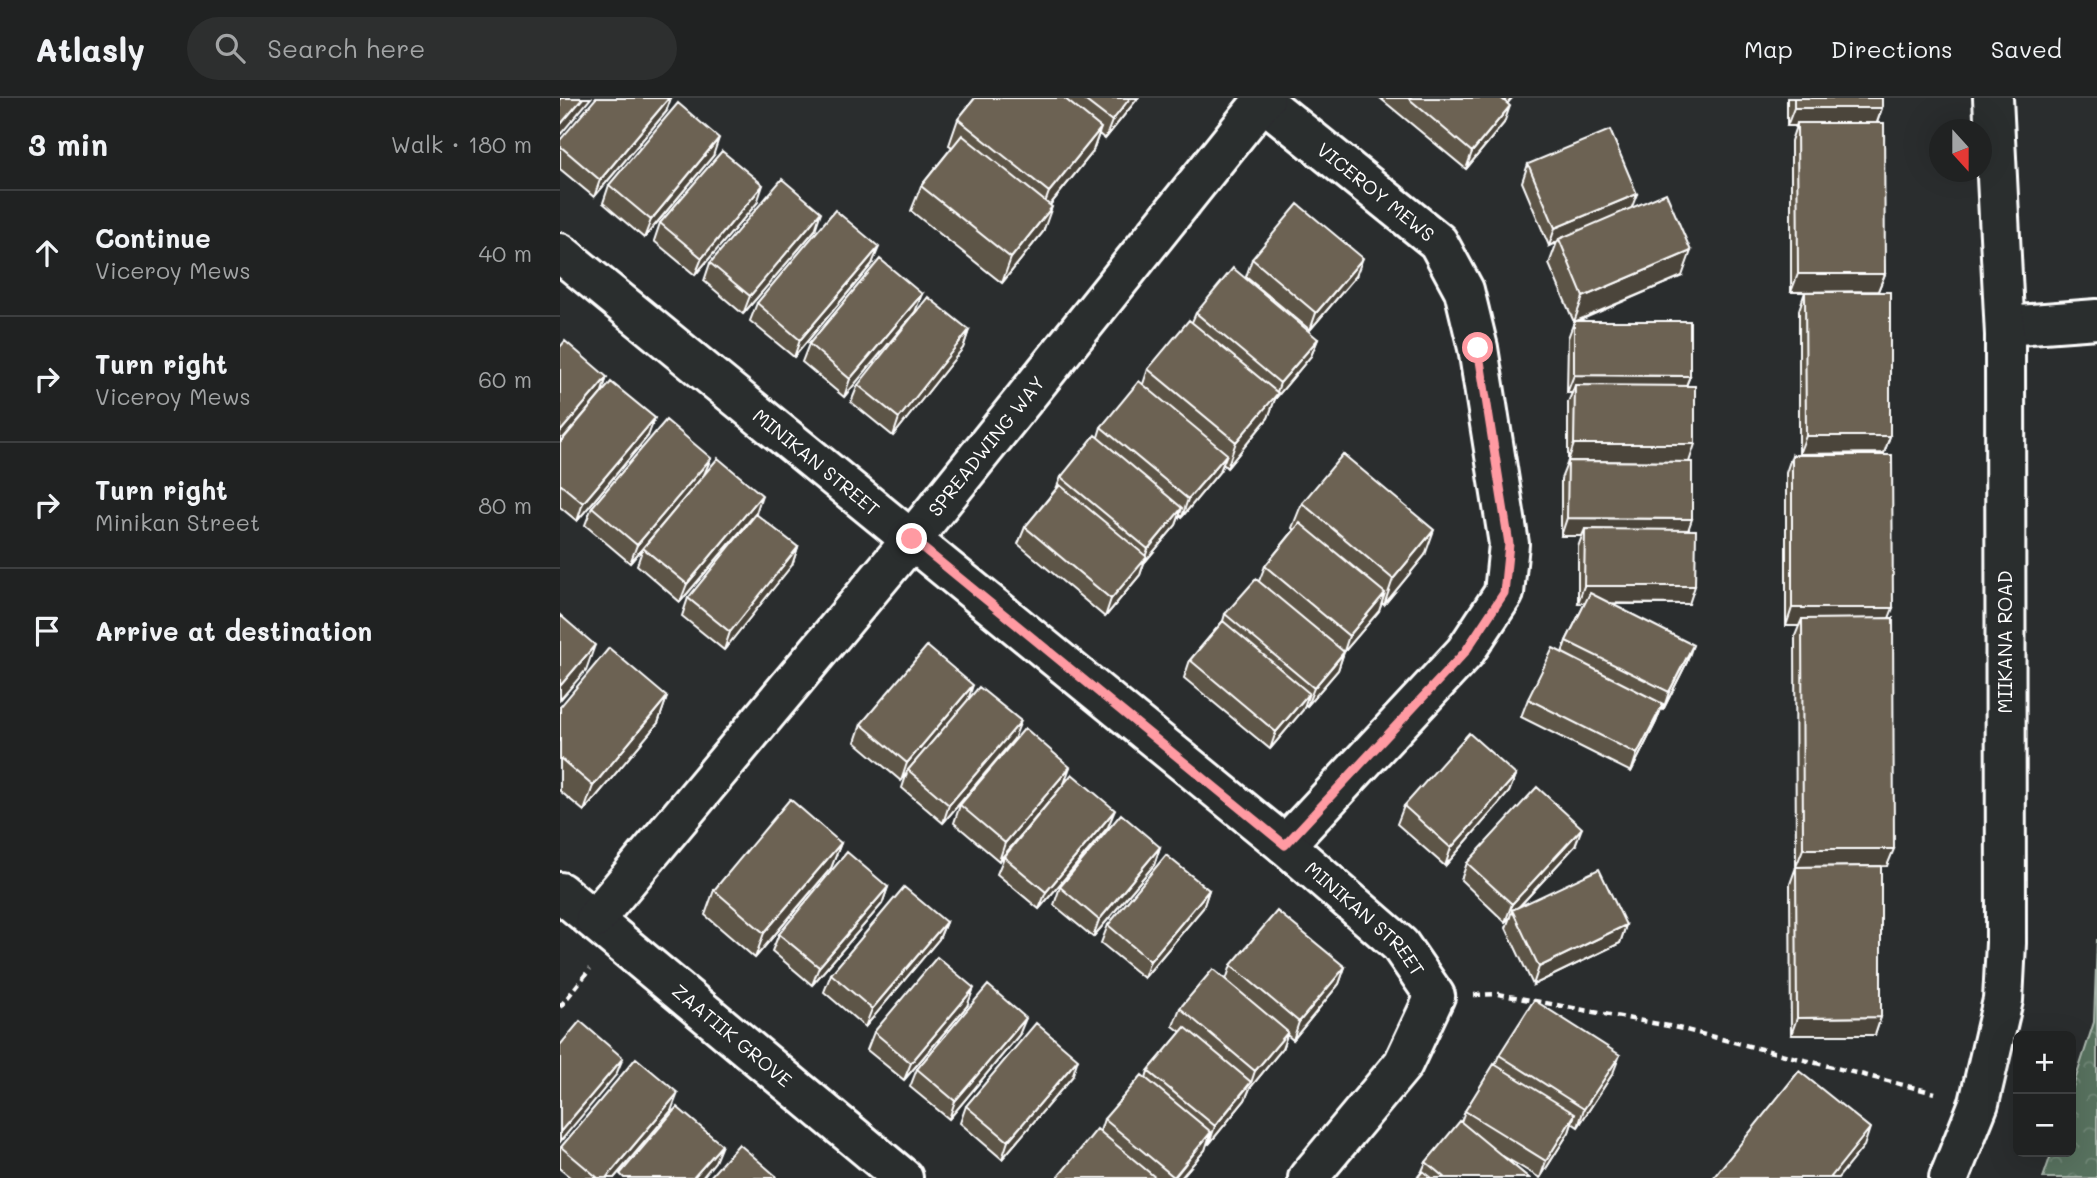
<!DOCTYPE html>
<html lang="en">
<head>
<meta charset="utf-8">
<style>
	body { margin:0; font-family:Mali,sans-serif; background:#2d2f2f; color:#f1f3f6 }
	.controls { position:absolute; right:21px; bottom:21px; display:grid; overflow:hidden; border-radius:10px; box-shadow:0 7px 28px #0002 }
	.controls button { width:63px; height:63px; display:grid; place-items:center; padding:0; border:0; border-bottom:2px solid #3d3f40; background:#202222; color:#f1f3f6; font:35px sans-serif }
	.compass { position:absolute; left:1369px; top:21px; width:63px; height:63px; border-radius:50%; background:#202222; box-shadow:0 7px 28px #0002; rotate:159deg }
	.stop { position:absolute; width:21px; height:21px; margin:-16px; border:5px solid #ff9aa2; border-radius:50%; background:#fff }
	.stop.end { background:#ff9aa2; border-color:#fff; box-shadow:0 2px 7px #0008 }
	.list { margin:0; padding:0; list-style:none }
	h2 { display:flex; justify-content:space-between; align-items:center; height:91px; margin:0; padding:0 28px; font-size:30px }
	h2 small { font-size:23px; font-weight:400; color:#a2a4a5 }
	.list li { display:grid; grid-template-columns:46px 1fr auto; gap:21px; align-items:center; box-sizing:border-box; height:126px; padding:0 28px; border-top:2px solid #3d3f40 }
	.list b { display:block; font-size:26px; white-space:nowrap }
	.list p { margin:0; font-size:23px; white-space:nowrap; color:#a2a4a5 }
	.list em { font-size:23px; font-style:normal; color:#a2a4a5 }
	.icon { flex:none; width:38px; height:38px; fill:none; stroke:currentColor; stroke-width:2; stroke-linecap:round; stroke-linejoin:round }
	.map { position:relative; flex:none; width:1537px; height:1080px; overflow:hidden }
	header { display:flex; align-items:center; gap:42px; box-sizing:border-box; height:98px; padding:0 35px; background:#202222; border-bottom:2px solid #3d3f40 }
	header strong { font-size:33px }
	nav { display:flex; gap:38px; margin-inline-start:auto; font-size:24px }
	.search { width:490px; height:63px; background:#2d2f2f; display:flex; align-items:center; gap:18px; box-sizing:border-box; padding:0 24px; border-radius:38px; color:#a2a4a5; font-size:26px }
	main { display:flex }
	aside { flex:1; background:#202222 }
	.map>svg:first-child { display:block }
</style>
</head>
<body>
<header>
<strong>Atlasly</strong>
<div class="search"><svg class="icon" aria-label="search" viewBox="0 0 24 24"><circle cx="10" cy="10" r="6"/><path d="M15 15l6 6"/></svg>Search here</div>
<nav><a>Map</a><a>Directions</a><a>Saved</a></nav>
</header>
<main>
<aside>
<h2>3 min<small>Walk · 180 m</small></h2>
<ul class="list">
<li><svg class="icon" aria-label="ahead" viewBox="0 0 24 24"><path d="M12 20V5M6 11l6-6 6 6"/></svg><div><b>Continue</b><p>Viceroy Mews</p></div><em>40 m</em></li>
<li><svg class="icon" aria-label="right" viewBox="0 0 24 24"><path d="M7 20v-9h11M14 6l5 5-5 5"/></svg><div><b>Turn right</b><p>Viceroy Mews</p></div><em>60 m</em></li>
<li><svg class="icon" aria-label="right" viewBox="0 0 24 24"><path d="M7 20v-9h11M14 6l5 5-5 5"/></svg><div><b>Turn right</b><p>Minikan Street</p></div><em>80 m</em></li>
<li><svg class="icon" aria-label="arrive" viewBox="0 0 24 24"><path d="M6 21V4h12l-3 4 3 4H6"/></svg><div><b>Arrive at destination</b></div></li>
</ul>
</aside>
<div class="map">
<svg width="1537" height="1080" viewBox="0 0 1537 1080">
	<defs>
		<pattern id="forest-crowns" width="20" height="18" patternUnits="userSpaceOnUse" patternTransform="scale(1.75)"><rect width="20" height="18" fill="#58725f"/><path d="M2 6a3 3 0 1 1 6 0M12 15a3 3 0 1 1 6 0" fill="none" stroke="#718777"/></pattern>
	</defs>
	<rect width="100%" height="100%" fill="#2a2d2e"/>
	<filter id="ink" filterUnits="userSpaceOnUse"><feTurbulence type="fractalNoise" baseFrequency=".0143" numOctaves="2"/><feDisplacementMap in="SourceGraphic" scale="14" xChannelSelector="R" yChannelSelector="G"/><feConvolveMatrix kernelMatrix="1 2 1 2 8 2 1 2 1" color-interpolation-filters="sRGB"/></filter>
	<g filter="url(#ink)">
		<path fill="url(#forest-crowns)" stroke="#acb8af" stroke-width="2" d="M1537,841V1080H1483L1492,1054H1511V995L1534,924Z"/>
		<g fill="none" stroke-linecap="round" stroke-linejoin="round">
			<g stroke="#fff" stroke-width="44">
				<g id="street">
					<path id="s1" d="M703,3L878,144L904,192L918,250L949,446L944,495L905,554L725,747"/>
					<path id="s2" d="M0,155L725,747L840,847L875,898L843,966L748,1080"/>
					<path d="M1445,228L1537,221"/>
					<path id="s3" d="M0,794L343,1080"/>
					<path id="s4" d="M35,821L352,441L705,0"/>
				</g>
			</g>
			<g stroke="#fff" stroke-width="44">
				<path id="secondary" d="M1389,1080L1419,1005L1443,902L1446,845L1445,237L1433,0"/>
			</g>
			<path stroke="#fff" stroke-width="4.5" stroke-dasharray="7 5" stroke-linecap="butt" d="M914,897L938,896L1114,929L1375,995
				M0,909L30,871"/>
			<use href="#street" stroke="#2a2d2e" stroke-width="38"/>
			<use href="#secondary" stroke="#2a2d2e" stroke-width="38"/>
		</g>
		<path fill="#5d5447" stroke="#fff" stroke-width="2" d="M415,0H578L545,41L539,36L532,55L490,107L483,134L442,185L351,113L361,88L392,49L389,47L398,21Z
			M820,0H952L947,5L944,25L906,71Z
			M1227,0H1322V10L1317,25L1325,176L1318,193L1231,194V43L1236,28H1227Z
			M106,14L34,99L0,71V42Z
			M153,58L84,140L43,105L49,87Z
			M968,66L1072,109L1122,178L1018,223L1130,278L1126,288L1129,364V506H1051L1127,564L1103,612L1101,611L1096,624L1071,674L961,619L968,601L1002,555L1006,543L1025,505H1018V449L1022,438H1001V381L1008,363V304L1012,295H1007L1008,240L1014,224L989,166L997,144L989,148L962,84Z
			M197,105L135,177L94,143L100,125Z
			M255,132L183,216L144,183L150,165Z
			M692,161L796,178L750,232L686,179Z
			M312,166L234,259L190,223L197,205Z
			M1245,194L1330,338L1324,355L1239,356V212Z
			M362,196L284,299L242,264L249,246Z
			M636,215L758,241L751,258L715,301L708,320L667,370L663,366L660,373L622,419L620,417L616,427L584,465L580,477L545,519L458,446L465,429L496,391L501,379L538,339L541,329L583,286L588,271L632,224Z
			M409,232L403,250L333,338L291,304L298,287Z
			M47,279L41,296L88,338L17,423L0,409V345Z
			M1232,357L1329,520L1327,768H1321V919L1315,937H1231L1230,786L1236,769L1235,538L1239,528H1226V375Z
			M144,377L196,415L120,504L77,467L83,450L108,420L70,465L25,427L32,409Z
			M742,405L865,457L824,507L822,505L819,513L784,554L778,572L747,608L745,606L743,612L710,651L624,580L630,562L663,523L665,516L699,483L705,468L734,432L732,430Z
			M238,449L232,467L164,552L122,518L128,500Z
			M107,599L98,625L24,713L0,693V609Z
			M407,603L454,641L383,725L342,690L347,675L341,683L295,644L301,626Z
			M956,677L949,694L885,768L837,726L844,708Z
			M504,686L439,763L394,725L400,707Z
			M548,729L479,811L437,776L444,759Z
			M281,745L271,770L195,860L145,817L154,792Z
			M1015,748L959,809L1066,827L1060,845L973,887L946,830L950,819L945,824L901,782L907,765Z
			M600,749L594,767L533,839L494,807L500,789Z
			M328,789L322,806L252,887L212,853L219,836Z
			M649,792L643,810L584,880L541,845L548,827Z
			M386,824L379,841L305,929L264,894L271,876Z
			M671,867L785,869L779,886L733,942L727,937L722,951L690,990L685,1002L649,1046L647,1045L645,1052L621,1080H497L540,1033L544,1021L586,980L588,973L621,934L613,928L620,910L666,882Z
			M407,908L344,982L307,952L314,934Z
			M459,937L389,1021L350,989L357,971Z
			M939,957L1053,975L1018,1029L1012,1025L1009,1034L980,1080L941,1057L969,1080H857L862,1073L866,1064L901,1024L905,1013L935,967Z
			M512,979L442,1061L400,1025L406,1008Z
			M111,1013L54,1080H11L0,1071V1052L1,1049Z"/>
		<path fill="#4c453a" stroke="#fff" stroke-width="2" d="M23,0H31L0,37V27Z
			M109,0H111L106,14L34,99L40,82Z
			M570,0H578L545,41L552,23Z
			M946,0H952L942,12Z
			M950,8L944,25L906,71L912,54Z
			M1234,10H1322L1316,27L1237,25L1236,28H1227Z
			M541,30L532,55L480,119L489,94Z
			M159,40L153,58L84,140L91,122Z
			M203,87L197,105L135,177L142,160Z
			M1077,96L1070,114L999,141L997,144L989,148L995,130Z
			M492,109L483,134L442,185L451,160Z
			M261,114L255,132L183,216L190,198Z
			M319,149L312,166L234,259L240,242Z
			M1131,153L1122,178L1014,224L1023,199Z
			M803,160L796,178L750,232L756,215Z
			M1238,176H1325L1318,193L1231,194Z
			M362,196L355,214L284,299L290,281Z
			M409,232L403,250L333,338L339,320Z
			M758,241L751,258L715,301L708,320L667,370L676,344L716,297L720,285Z
			M1014,277L1130,278L1123,295L1015,287L1012,295H1007Z
			M47,279L41,296L0,344V334Z
			M95,320L88,338L17,423L23,405Z
			M1246,338H1330L1324,355L1239,356Z
			M1014,346H1135L1129,364L1008,363Z
			M667,356L660,373L622,419L628,401Z
			M151,360L144,377L70,465L77,447Z
			M202,397L196,415L120,504L127,486Z
			M622,410L616,427L584,465L580,477L545,519L551,501L584,462L588,451Z
			M1007,420L1132,421L1126,438L1025,431L1022,438H1001Z
			M874,432L865,457L824,507L833,481Z
			M238,449L232,467L164,552L170,534Z
			M1024,488H1135L1129,506L1018,505Z
			M825,495L819,513L784,554L778,572L747,608L754,590L783,556L789,538Z
			M1232,510H1333L1326,528L1242,521L1239,528H1226Z
			M35,547L26,572L0,602V588Z
			M1133,547L1127,564L1103,612L1109,594Z
			M413,587L407,605L348,672L341,683L347,665Z
			M749,595L743,612L710,651L716,634Z
			M107,599L98,625L24,713L33,688Z
			M1103,606L1096,624L1071,674L1077,656Z
			M461,623L454,641L383,725L389,707Z
			M510,669L504,686L439,763L445,745Z
			M956,677L949,694L885,768L891,750Z
			M555,712L548,729L479,811L486,794Z
			M1022,730L1015,748L953,815L952,812L950,819L945,824L952,806Z
			M281,745L271,770L195,860L204,835Z
			M600,749L594,767L533,839L539,822Z
			M1243,751H1334L1327,768L1236,769Z
			M328,789L322,806L252,887L259,869Z
			M649,792L643,810L584,880L590,863Z
			M386,824L379,841L305,929L312,911Z
			M1066,827L1060,845L973,887L979,869Z
			M785,869L779,886L733,942L739,924Z
			M414,890L407,908L344,982L351,965Z
			M1321,919L1315,937H1231L1237,920Z
			M466,920L459,937L389,1021L395,1003Z
			M728,934L722,951L690,990L685,1002L649,1046L655,1028L691,985L695,973Z
			M1060,957L1053,975L1018,1029L1024,1011Z
			M63,960L56,977L0,1044V1034Z
			M518,961L512,979L442,1061L448,1043Z
			M118,995L111,1013L54,1080H46Z
			M1015,1016L1009,1034L980,1080L986,1063Z
			M1310,1030L1304,1048L1278,1080H1270Z
			M651,1034L645,1052L621,1080H614Z
			M162,1047L155,1064L142,1080H133Z"/>
		<path fill="#6c6253" stroke="#fff" stroke-width="2" d="M0,0H23L0,27Z
			M36,0H109L40,82L0,48V42Z
			M415,0H504L541,30L489,94L398,21Z
			M522,0H570L552,23Z
			M848,0H941L950,8L912,54Z
			M1234,0H1322V10H1234Z
			M118,5L159,40L91,122L49,87Z
			M1237,25H1324L1325,176H1238Z
			M1050,32L1077,96L995,130L968,66Z
			M402,37L492,109L451,160L361,88Z
			M162,53L203,87L142,160L100,125Z
			M222,81L261,114L190,198L150,165Z
			M1106,95L1131,153L1023,199L999,141Z
			M738,106L803,160L756,215L692,161Z
			M275,112L319,149L240,242L197,205Z
			M320,161L362,196L290,281L249,246Z
			M673,170L758,241L720,285L636,215Z
			M1245,194H1330V338H1246Z
			M368,199L409,232L339,320L298,287Z
			M629,222L718,295L676,344L588,271Z
			M1014,223H1130V278L1014,277Z
			M5,243L47,279L0,334V249Z
			M579,283L667,356L628,401L541,329Z
			M51,284L95,320L23,405L0,386V345Z
			M1015,287L1135,288V346H1014Z
			M106,322L151,360L77,447L32,409Z
			M535,337L622,410L588,451L501,379Z
			M783,356L874,432L833,481L742,405Z
			M1232,357H1332L1333,510H1232Z
			M158,360L202,397L127,486L83,450Z
			M1008,363L1132,364V421L1007,420Z
			M500,387L587,459L551,501L465,429Z
			M196,416L238,449L170,534L128,500Z
			M740,425L825,495L789,538L705,468Z
			M1025,431L1136,432L1135,488H1024Z
			M696,481L784,554L754,590L665,516Z
			M1030,495L1133,547L1109,594L1006,543Z
			M0,517L35,547L0,588Z
			M1333,520L1334,751H1243L1242,521Z
			M663,523L749,595L716,634L630,562Z
			M367,548L413,587L347,665L301,626Z
			M49,550L107,599L33,688L0,660V609Z
			M993,550L1103,606L1077,656L968,601Z
			M419,589L461,623L389,707L348,672Z
			M465,630L510,669L445,745L400,707Z
			M909,635L956,677L891,750L844,708Z
			M512,676L555,712L486,794L444,759Z
			M977,689L1022,730L952,806L907,765Z
			M230,701L281,745L204,835L154,792Z
			M561,716L600,749L539,822L500,789Z
			M287,754L328,789L259,869L219,836Z
			M606,757L649,792L590,863L548,827Z
			M1321,768V919L1237,920L1236,769Z
			M1039,771L1066,827L979,869L952,812Z
			M344,789L386,824L312,911L271,876Z
			M717,813L785,869L739,924L671,867Z
			M377,859L414,890L351,965L314,934Z
			M653,871L728,934L695,973L620,910Z
			M428,887L466,920L395,1003L357,971Z
			M974,902L1060,957L1024,1011L939,957Z
			M20,923L63,960L0,1034V947Z
			M476,925L518,961L448,1043L406,1008Z
			M625,929L691,984L655,1028L588,973Z
			M76,960L118,995L46,1080H38L1,1049Z
			M934,966L1015,1016L986,1063L905,1013Z
			M1239,973L1310,1030L1270,1080H1153Z
			M582,977L651,1034L614,1079L544,1021Z
			M117,1009L162,1047L133,1080H64L60,1076Z
			M900,1023L969,1080H885L866,1064Z
			M537,1031L596,1080H497Z
			M179,1046L216,1078L214,1080H149Z
			M863,1073L872,1080H857Z"/>
	</g>
	<g fill="none" stroke-linecap="round" stroke-linejoin="round" filter="url(#ink)">
		<path stroke="#ff9aa2" stroke-width="9" d="M352,441L725,747L905,554L944,495L949,446L918,250"/>
	</g>
	<g text-anchor="middle" stroke-width="5" stroke-linejoin="round" paint-order="stroke">
		<g font-size="19" fill="#fff" stroke="#2a2d2e">
			<text dy="7" stroke="none"><textPath href="#s1" startOffset="145">VICEROY MEWS</textPath></text>
			<text dy="7" stroke="none"><textPath href="#s4" startOffset="614">SPREADWING WAY</textPath></text>
			<text dy="7" stroke="none"><textPath href="#s2" startOffset="331">MINIKAN STREET</textPath></text>
			<text transform="translate(1445 544) rotate(-90)" y="7">MIIKANA ROAD</text>
			<text dy="7" stroke="none"><textPath href="#s2" startOffset="1045">MINIKAN STREET</textPath></text>
			<text dy="7" stroke="none"><textPath href="#s3" startOffset="224">ZAATIIK GROVE</textPath></text>
		</g>
	</g>
</svg>
<div class="controls">
<button>+</button>
<button>−</button>
</div>
<svg class="compass" viewBox="-18 -18 36 36"><path d="M0-13l5 13h-10z" fill="#e53935"/><path d="M0 13l5-13h-10z" fill="#a2a4a5"/></svg>
<div class="stop" style="left:918px;top:250px"></div>
<div class="stop end" style="left:352px;top:441px"></div>
</div>
</main>
</body>
</html>
